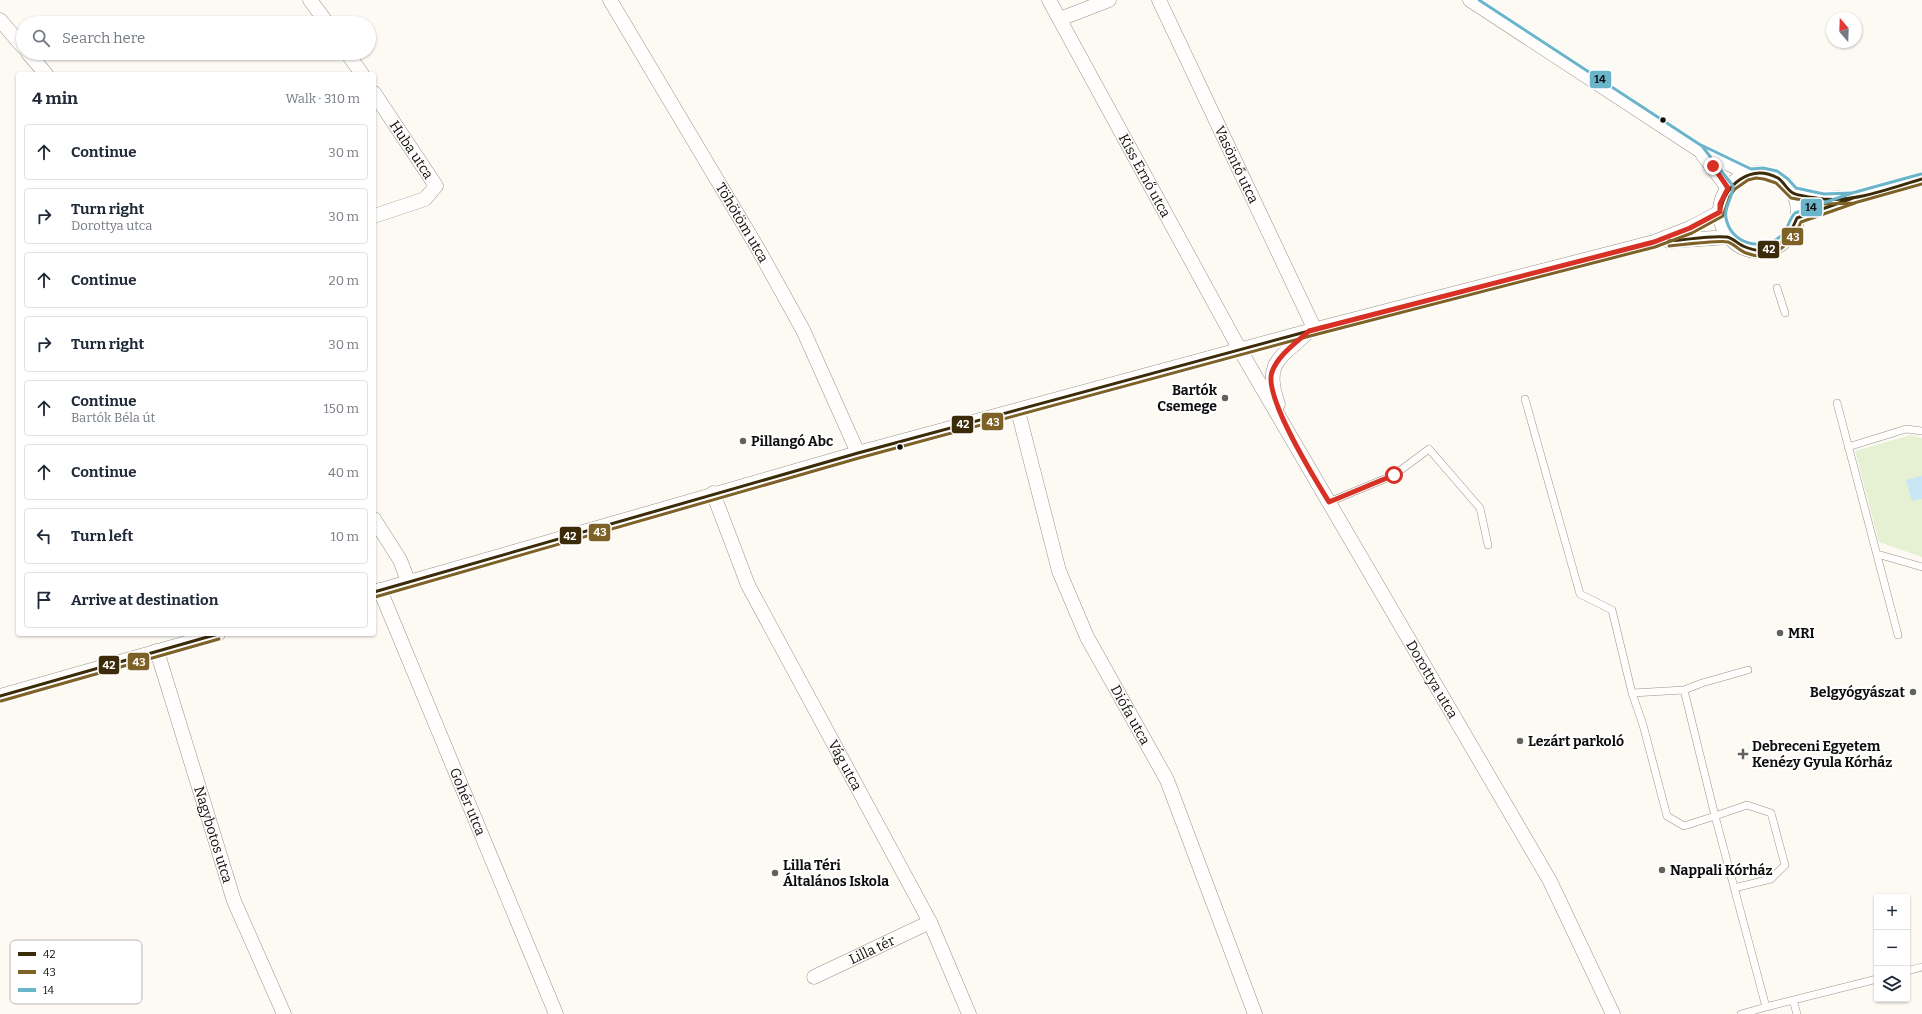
<!DOCTYPE html>
<html lang="en">
<head>
<meta charset="utf-8">
<style>
	body { margin:0; font-family:Bitter,serif; background:#f2f2f3; color:#1f2937 }
	.controls { position:absolute; right:12px; bottom:12px; display:grid; overflow:hidden; border-radius:4px; box-shadow:0 1px 3px #0004 }
	.controls button { width:36px; height:36px; display:grid; place-items:center; padding:0; border:0; border-bottom:1px solid #e0e1e3; background:#fff; color:#1f2937; font:20px sans-serif }
	.compass { position:absolute; left:1826px; top:12px; width:36px; height:36px; border-radius:50%; background:#fff; box-shadow:0 1px 3px #0004; rotate:341deg }
	.stop { position:absolute; width:12px; height:12px; margin:-9px; border:3px solid #d93025; border-radius:50%; background:#fff }
	.stop.end { background:#d93025; border-color:#fff; box-shadow:0 1px 4px #0008 }
	.list { margin:0; padding:0; list-style:none }
	h2 { display:flex; justify-content:space-between; align-items:center; height:52px; margin:0; padding:0 16px; font-size:17px }
	h2 small { font-size:13px; font-weight:400; color:#747a83 }
	.list li { display:grid; grid-template-columns:26px 1fr auto; gap:12px; align-items:center; box-sizing:border-box; height:56px; margin:0 8px 8px; padding:0 8px; border:1px solid #e0e1e3; border-radius:4px }
	.list b { display:block; font-size:15px; white-space:nowrap }
	.list p { margin:0; font-size:13px; white-space:nowrap; color:#747a83 }
	.list em { font-size:13px; font-style:normal; color:#747a83 }
	.icon { flex:none; width:22px; height:22px; fill:none; stroke:currentColor; stroke-width:2; stroke-linecap:round; stroke-linejoin:round }
	.map { position:relative; flex:none; width:1922px; height:1014px; overflow:hidden }
	.search { position:absolute; background:#fff; box-shadow:0 1px 3px #0004; left:16px; top:16px; width:360px; height:44px; display:flex; align-items:center; gap:10px; box-sizing:border-box; padding:0 14px; border-radius:22px; color:#747a83; font-size:15px }
	.panel { position:absolute; background:#fff; box-shadow:0 1px 3px #0004; left:16px; top:72px; width:360px; height:564px; border-radius:4px }
	.map>svg:first-child { display:block }
</style>
</head>
<body>
<div class="map">
<svg width="1922" height="1014" viewBox="0 0 1922 1014">
	<rect width="100%" height="100%" fill="#fcfaf2"/>
	<path fill="#e5f1d2" d="M1911,435L1922,438V557L1879,542L1855,451Z"/>
	<path fill="#c8e6f6" d="M1922,476V499L1912,501L1906,480Z"/>
	<g fill="none" stroke-linecap="round" stroke-linejoin="round">
		<g stroke="#959491" stroke-width="8">
			<path id="service" d="M1777,288L1785,313
				M1525,399L1580,594L1612,610L1632,693L1643,725L1667,816L1684,826L1715,816L1766,1007L1877,979
				M1837,403L1898,635
				M1848,447L1906,429L1922,431
				M1329,502L1394,475L1429,449L1480,508L1488,545
				M1877,554L1922,567
				M1632,693L1684,690
				M1734,888L1771,879L1785,865L1771,813L1747,805L1715,816L1684,690L1702,683L1748,670
				M1907,971L1922,967
				M1793,1000L1797,1014
				M1741,1014L1766,1007"/>
		</g>
		<g stroke="#959491" stroke-width="15">
			<g id="minor">
				<path d="M310,0L327,23"/>
				<path id="s1" d="M610,0L757,247L803,330L858,453"/>
				<path id="s2" d="M1049,0L1240,350L1550,881L1613,1014"/>
				<path id="s3" d="M1159,0L1315,330"/>
				<path d="M1470,0L1699,150L1750,174"/>
				<path d="M1060,19L1109,0"/>
				<path d="M0,20L23,47"/>
				<path d="M28,53L46,74"/>
				<path d="M347,53L362,74"/>
				<path id="s4" d="M374,93L436,186L425,199L374,216"/>
				<path d="M1703,155L1728,188"/>
				<circle cx="1759" cy="212" r="39"/>
				<path d="M1793,193L1824,199L1839,198"/>
				<path d="M1797,218L1853,198L1922,179"/>
				<path d="M1669,241L1729,237"/>
				<path d="M1278,404C1264,365 1278,359 1305,335"/>
				<path id="s5" d="M1018,411L1059,571L1087,637L1167,780L1255,1014"/>
				<path id="s6" d="M713,493L748,585L930,922L969,1014"/>
				<path d="M374,519L400,560L408,581"/>
				<path id="s7" d="M380,590L556,1014"/>
				<path d="M374,592L858,453L1309,331L1654,242L1690,228L1720,212"/>
				<path id="s8" d="M157,651L234,901L284,1014"/>
				<path d="M0,696L218,634"/>
				<path id="s9" d="M814,977L930,922"/>
			</g>
		</g>
		<use href="#service" stroke="#fffefd" stroke-width="7"/>
		<use href="#minor" stroke="#fffefd" stroke-width="14"/>
		<g stroke="#fff" stroke-width="6">
			<path id="bus-1" d="M1669,241C1688,240 1709,235 1727,237C1733,238 1738,244 1743,246C1771,259 1787,243 1797,218L1853,198
				M374,592L858,453L1309,331L1654,242L1690,228L1720,212C1725,185 1750,163 1778,178C1784,182 1787,190 1793,193C1798,196 1817,198 1823,199C1856,202 1891,188 1922,179
				M0,696L218,634"/>
		</g>
		<g stroke="#fff" stroke-width="6">
			<path id="bus-2" d="M1669,246C1679,245 1721,240 1728,242C1734,244 1740,251 1746,253C1772,263 1792,244 1801,222L1855,203
				M375,597L859,458L1310,336L1655,247L1692,233L1723,216L1730,196L1735,189L1748,180L1756,178L1764,179L1776,183L1791,198L1824,204L1854,203L1922,184
				M1,701L219,639"/>
		</g>
		<g stroke="#fff" stroke-width="6">
			<path id="bus-3" d="M1479,0L1702,146L1733,186C1733,199 1722,208 1727,222C1734,246 1766,251 1782,235C1788,229 1789,219 1795,213L1852,193L1921,174
				M1699,144L1751,169L1763,168L1777,171L1788,179L1796,188L1824,194L1851,193"/>
		</g>
		<use href="#bus-1" stroke="#3c2b09" stroke-width="3"/>
		<use href="#bus-2" stroke="#7e6127" stroke-width="3"/>
		<use href="#bus-3" stroke="#6ab5ca" stroke-width="3"/>
	</g>
	<g fill="none" stroke-linecap="round" stroke-linejoin="round">
		<path stroke="#d93025" stroke-width="5" d="M1394,475L1329,502C1315,479 1263,396 1272,372C1278,355 1296,343 1309,331L1654,242L1690,228L1720,212V204L1728,188L1713,166"/>
	</g>
	<g fill="#0e0e0e" stroke="#fff" stroke-width="1.5">
		<circle cx="1663" cy="120" r="3.5"/>
		<circle cx="900" cy="447" r="3.5"/>
	</g>
	<g fill="#61615e" stroke="#fff" stroke-width="1.5">
		<circle cx="1225" cy="398" r="4"/>
		<circle cx="743" cy="441" r="4"/>
		<circle cx="1780" cy="633" r="4"/>
		<circle cx="1913" cy="692" r="4"/>
		<circle cx="1520" cy="741" r="4"/>
		<path d="M1741 748h4v4h4v4h-4v4h-4v-4h-4v-4h4z"/>
		<circle cx="1662" cy="870" r="4"/>
		<circle cx="775" cy="873" r="4"/>
	</g>
	<g text-anchor="middle" stroke-width="4" stroke-linejoin="round" paint-order="stroke">
		<g font-size="14" fill="#0e0e0e" stroke="#fff">
			<text dy="5" stroke="none"><textPath href="#s4" startOffset="68">Huba utca</textPath></text>
			<text dy="5" stroke="none"><textPath href="#s3" startOffset="182">Vasöntő utca</textPath></text>
			<text dy="5" stroke="none"><textPath href="#s2" startOffset="200">Kiss Ernő utca</textPath></text>
			<text dy="5" stroke="none"><textPath href="#s1" startOffset="259">Töhötöm utca</textPath></text>
			<text dy="5" stroke="none"><textPath href="#s2" startOffset="780">Dorottya utca</textPath></text>
			<text dy="5" stroke="none"><textPath href="#s5" startOffset="326">Diófa utca</textPath></text>
			<text dy="5" stroke="none"><textPath href="#s6" startOffset="303">Vág utca</textPath></text>
			<text dy="5" stroke="none"><textPath href="#s7" startOffset="229">Gohér utca</textPath></text>
			<text dy="5" stroke="none"><textPath href="#s8" startOffset="192">Nagybotos utca</textPath></text>
			<text dy="5" stroke="none"><textPath href="#s9" startOffset="64">Lilla tér</textPath></text>
		</g>
		<g font-size="14" font-weight="bold" fill="#0e0e0e" stroke="#fff" text-anchor="start">
			<text x="1217" y="395" text-anchor="end">Bartók<tspan x="1217" dy="16">Csemege</tspan></text>
			<text x="751" y="446">Pillangó Abc</text>
			<text x="1788" y="638">MRI</text>
			<text x="1905" y="697" text-anchor="end">Belgyógyászat</text>
			<text x="1528" y="746">Lezárt parkoló</text>
			<text x="1752" y="751">Debreceni Egyetem<tspan x="1752" dy="16">Kenézy Gyula Kórház</tspan></text>
			<text x="783" y="870">Lilla Téri<tspan x="783" dy="16">Általános Iskola</tspan></text>
			<text x="1670" y="875">Nappali Kórház</text>
		</g>
	</g>
	<rect x="10" y="940" width="132" height="64" rx="6" fill="#fff" stroke="#b7b7b7" stroke-width="1"/>
	<rect x="18" y="952" width="18" height="4" fill="#3c2b09"/>
	<rect x="18" y="970" width="18" height="4" fill="#7e6127"/>
	<rect x="18" y="988" width="18" height="4" fill="#6ab5ca"/>
	<g font-size="11" fill="#0e0e0e">
		<text x="43" y="958">42</text>
		<text x="43" y="976">43</text>
		<text x="43" y="994">14</text>
	</g>
	<g stroke="#fff" stroke-width="1.5">
		<rect x="1589" y="70" width="23" height="19" rx="4" fill="#6ab5ca"/>
		<rect x="1800" y="198" width="23" height="19" rx="4" fill="#6ab5ca"/>
		<rect x="1781" y="227" width="23" height="19" rx="4" fill="#7e6127"/>
		<rect x="1757" y="240" width="23" height="19" rx="4" fill="#3c2b09"/>
		<rect x="981" y="412" width="23" height="19" rx="4" fill="#7e6127"/>
		<rect x="951" y="415" width="23" height="19" rx="4" fill="#3c2b09"/>
		<rect x="588" y="523" width="23" height="19" rx="4" fill="#7e6127"/>
		<rect x="559" y="526" width="23" height="19" rx="4" fill="#3c2b09"/>
		<rect x="127" y="652" width="23" height="19" rx="4" fill="#7e6127"/>
		<rect x="98" y="655" width="22" height="20" rx="4" fill="#3c2b09"/>
	</g>
	<g font-size="11" text-anchor="middle" font-weight="bold" fill="#fff">
		<text x="1793" y="241">43</text>
		<text x="1769" y="253">42</text>
		<text x="993" y="426">43</text>
		<text x="963" y="428">42</text>
		<text x="600" y="536">43</text>
		<text x="570" y="540">42</text>
		<text x="139" y="666">43</text>
		<text x="109" y="669">42</text>
	</g>
	<g font-size="11" text-anchor="middle" font-weight="bold" fill="#111">
		<text x="1600" y="83">14</text>
		<text x="1811" y="211">14</text>
	</g>
</svg>
<div class="controls">
<button>+</button>
<button>−</button>
<button><svg class="icon" aria-label="layers" viewBox="0 0 24 24"><path d="M12 4l9 5-9 5-9-5zM3 14l9 5 9-5"/></svg></button>
</div>
<svg class="compass" viewBox="-18 -18 36 36"><path d="M0-13l5 13h-10z" fill="#e53935"/><path d="M0 13l5-13h-10z" fill="#747a83"/></svg>
<div class="stop" style="left:1394px;top:475px"></div>
<div class="stop end" style="left:1713px;top:166px"></div>
<div class="search"><svg class="icon" aria-label="search" viewBox="0 0 24 24"><circle cx="10" cy="10" r="6"/><path d="M15 15l6 6"/></svg>Search here</div>
<section class="panel">
<h2>4 min<small>Walk · 310 m</small></h2>
<ul class="list">
<li><svg class="icon" aria-label="ahead" viewBox="0 0 24 24"><path d="M12 20V5M6 11l6-6 6 6"/></svg><div><b>Continue</b></div><em>30 m</em></li>
<li><svg class="icon" aria-label="right" viewBox="0 0 24 24"><path d="M7 20v-9h11M14 6l5 5-5 5"/></svg><div><b>Turn right</b><p>Dorottya utca</p></div><em>30 m</em></li>
<li><svg class="icon" aria-label="ahead" viewBox="0 0 24 24"><path d="M12 20V5M6 11l6-6 6 6"/></svg><div><b>Continue</b></div><em>20 m</em></li>
<li><svg class="icon" aria-label="right" viewBox="0 0 24 24"><path d="M7 20v-9h11M14 6l5 5-5 5"/></svg><div><b>Turn right</b></div><em>30 m</em></li>
<li><svg class="icon" aria-label="ahead" viewBox="0 0 24 24"><path d="M12 20V5M6 11l6-6 6 6"/></svg><div><b>Continue</b><p>Bartók Béla út</p></div><em>150 m</em></li>
<li><svg class="icon" aria-label="ahead" viewBox="0 0 24 24"><path d="M12 20V5M6 11l6-6 6 6"/></svg><div><b>Continue</b></div><em>40 m</em></li>
<li><svg class="icon" aria-label="left" viewBox="0 0 24 24"><path d="M17 20v-9H6M10 6l-5 5 5 5"/></svg><div><b>Turn left</b></div><em>10 m</em></li>
<li><svg class="icon" aria-label="arrive" viewBox="0 0 24 24"><path d="M6 21V4h12l-3 4 3 4H6"/></svg><div><b>Arrive at destination</b></div></li>
</ul>
</section>
</div>
</body>
</html>
